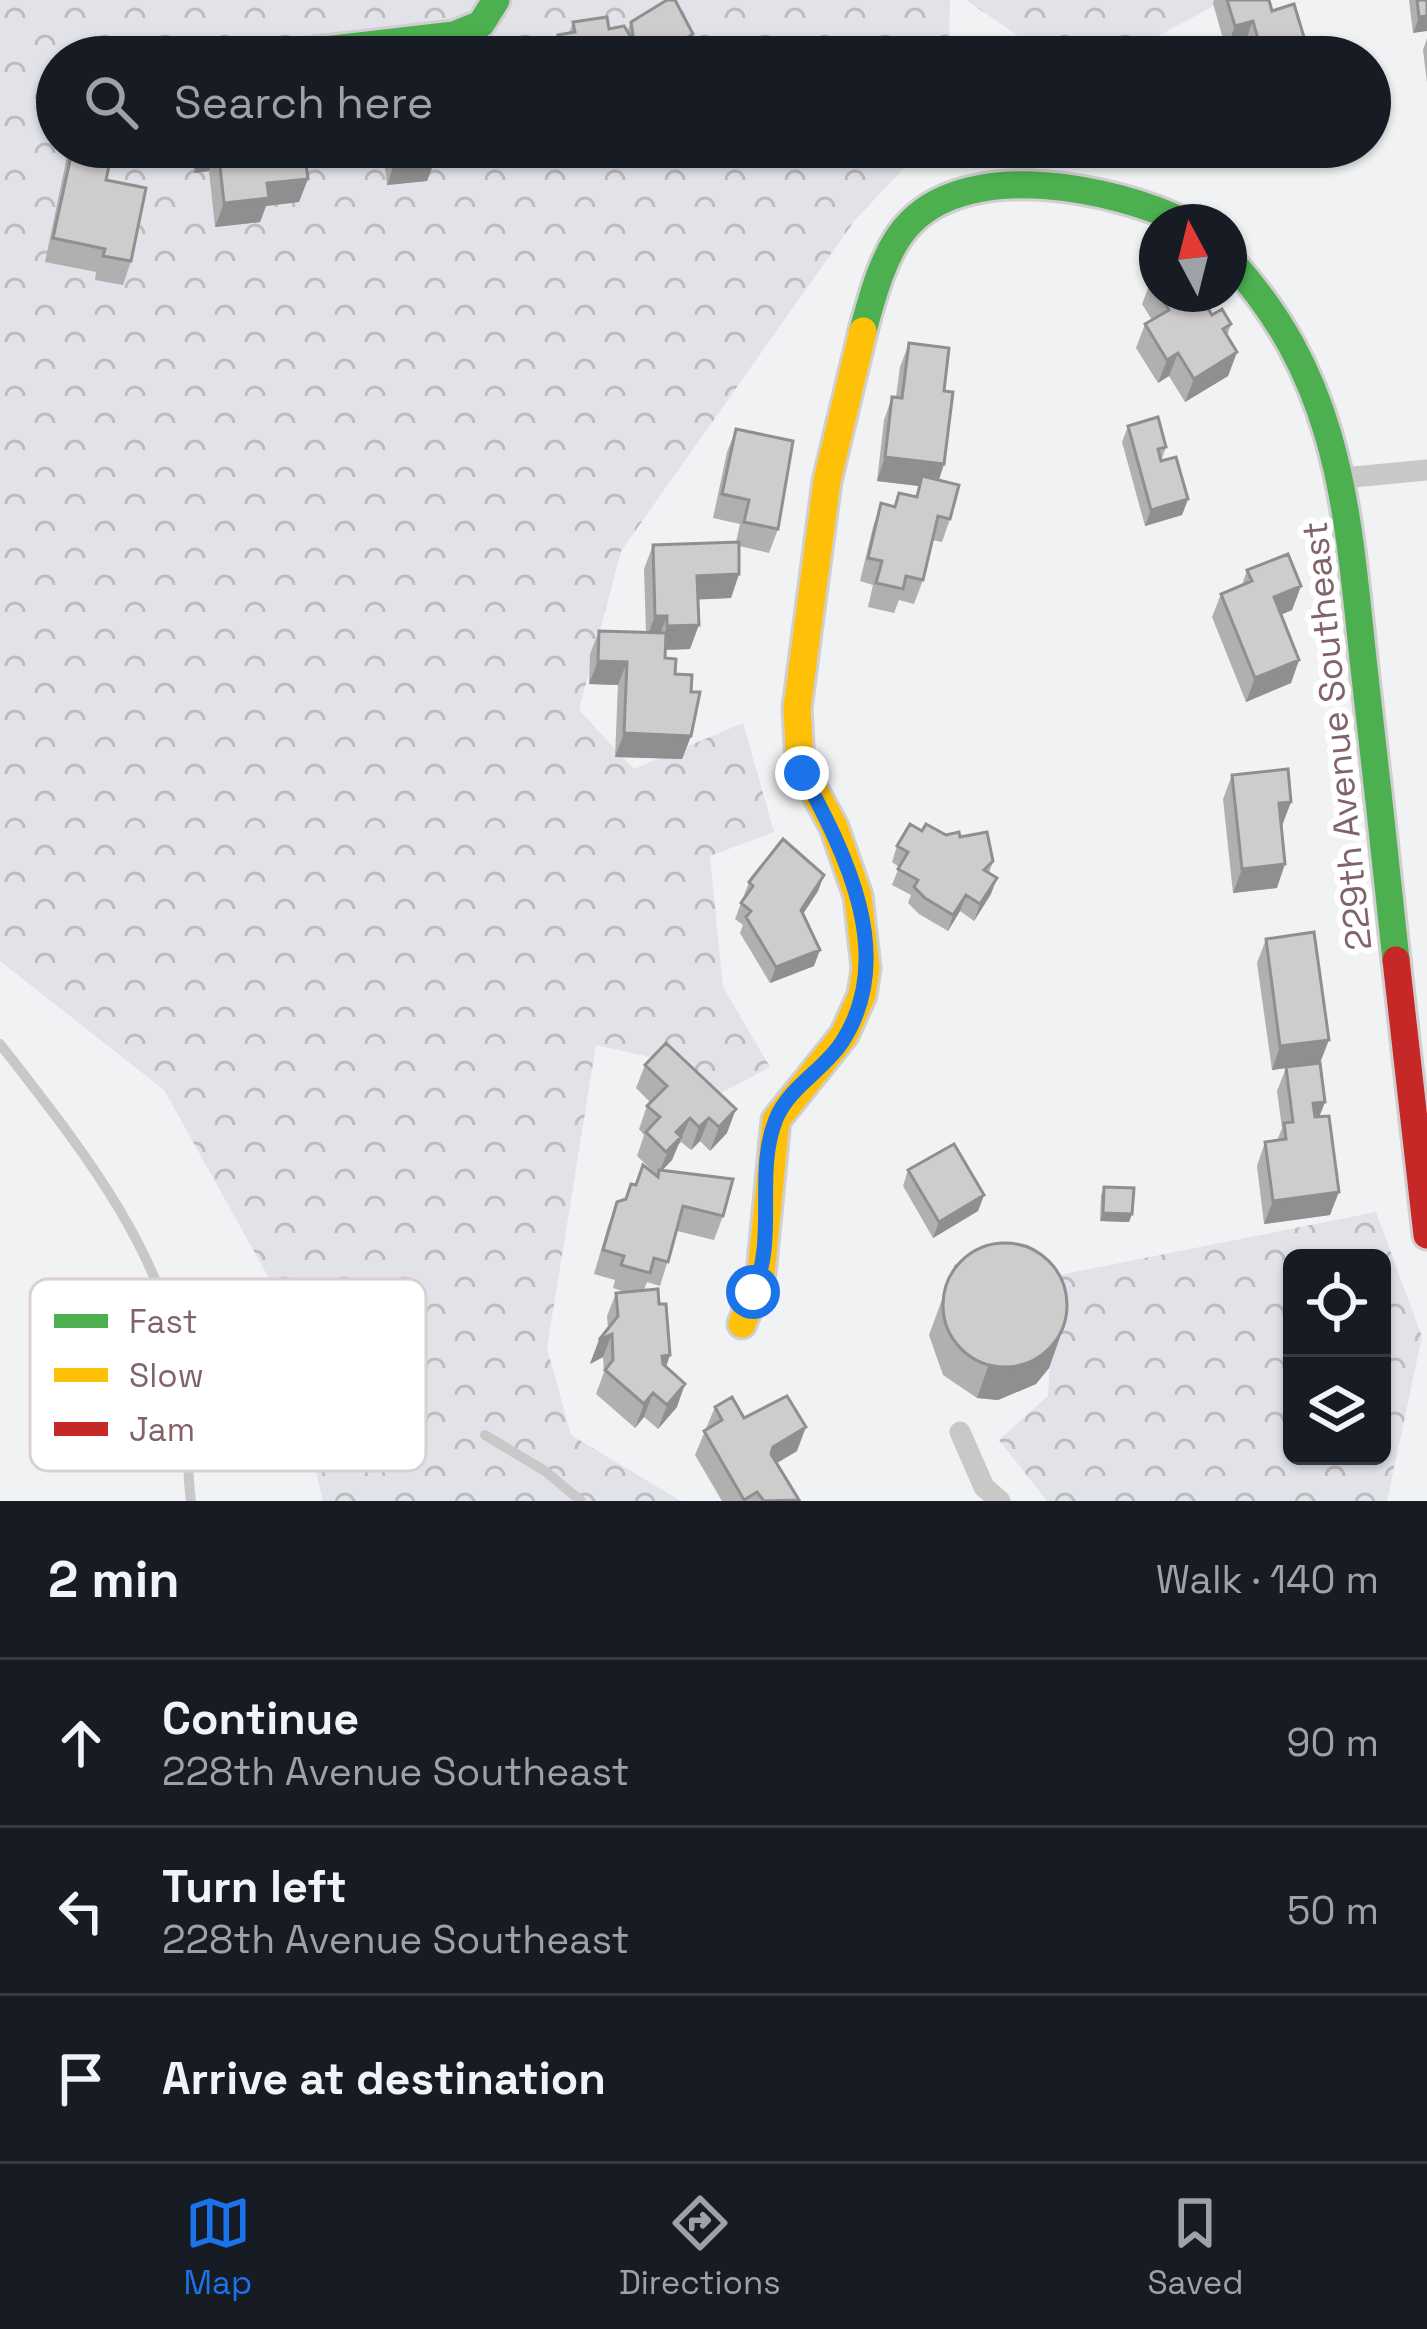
<!DOCTYPE html>
<html lang="en">
<head>
<meta charset="utf-8">
<style>
	body { margin:0; font-family:"Space Grotesk",sans-serif; background:#242831; color:#f1f3f6 }
	.controls { position:absolute; right:36px; bottom:36px; display:grid; overflow:hidden; border-radius:18px; box-shadow:0 3px 9px #0004 }
	.controls button { width:108px; height:108px; display:grid; place-items:center; padding:0; border:0; border-bottom:3px solid #363941; background:#171b24; color:#f1f3f6; font:60px sans-serif }
	.compass { position:absolute; left:1139px; top:204px; width:108px; height:108px; border-radius:50%; background:#171b24; box-shadow:0 3px 9px #0004; rotate:353deg }
	.stop { position:absolute; width:36px; height:36px; margin:-27px; border:9px solid #1a73e8; border-radius:50%; background:#fff }
	.stop.end { background:#1a73e8; border-color:#fff; box-shadow:0 3px 12px #0008 }
	.list { margin:0; padding:0; list-style:none }
	h2 { display:flex; justify-content:space-between; align-items:center; height:156px; margin:0; padding:0 48px; font-size:51px }
	h2 small { font-size:39px; font-weight:400; color:#9ea1a6 }
	.list li { display:grid; grid-template-columns:78px 1fr auto; gap:36px; align-items:center; box-sizing:border-box; height:168px; padding:0 48px; border-top:3px solid #363941 }
	.list b { display:block; font-size:45px; white-space:nowrap }
	.list p { margin:0; font-size:39px; white-space:nowrap; color:#9ea1a6 }
	.list em { font-size:39px; font-style:normal; color:#9ea1a6 }
	.icon { flex:none; width:66px; height:66px; fill:none; stroke:currentColor; stroke-width:2; stroke-linecap:round; stroke-linejoin:round }
	.map { position:relative; flex:none; width:1427px; height:1501px; overflow:hidden }
	.search { position:absolute; background:#171b24; box-shadow:0 3px 9px #0004; left:36px; right:36px; top:36px; height:132px; display:flex; align-items:center; gap:30px; box-sizing:border-box; padding:0 42px; border-radius:66px; color:#9ea1a6; font-size:45px }
	.sheet { height:660px; background:#171b24 }
	nav { display:flex; justify-content:space-around; align-items:center; box-sizing:border-box; height:168px; border-top:3px solid #363941; background:#171b24; font-size:33px; color:#9ea1a6 }
	nav a { display:grid; justify-items:center; gap:6px }
	nav .on { color:#1a73e8 }
	.map>svg:first-child { display:block }
</style>
</head>
<body>
<div class="map">
<svg width="1427" height="1501" viewBox="0 0 1427 1501">
	<defs>
		<pattern id="forest-crowns" width="20" height="18" patternUnits="userSpaceOnUse" patternTransform="scale(3)"><rect width="20" height="18" fill="#e2e3e9"/><path d="M2 6a3 3 0 1 1 6 0M12 15a3 3 0 1 1 6 0" fill="none" stroke="#bdbcc1"/></pattern>
	</defs>
	<rect width="100%" height="100%" fill="#f1f2f3"/>
	<path fill="url(#forest-crowns)" fill-rule="evenodd" d="M0,0H950L949,57H57V147H924L855,220L621,551L579,710L634,769L743,723L774,832L710,856L723,987L770,1067L719,1094L668,1061L596,1045L547,1348L571,1435L681,1501H323L270,1280L164,1090L0,961Z
		M966,0H1225L1119,57H1049Z
		M1376,1212L1422,1337L1387,1501H1047L999,1440L1048,1396L1054,1276ZM1292,1258H1382V1456H1292Z"/>
	<g fill="none" stroke-linecap="round" stroke-linejoin="round">
		<g stroke="#d0cecf" stroke-width="33">
			<path id="fast" d="M264,57L454,35L481,24L496,0
				M1229,259C1342,382 1347,511 1364,668C1375,765 1386,863 1396,960
				M863,331C872,297 885,247 911,222C973,159 1114,188 1184,222"/>
		</g>
		<g stroke="#d0cecf" stroke-width="33">
			<path id="slow" d="M742,1324L761,1274L776,1120L844,1035L862,995L866,968L858,896L834,827L800,764L797,708L827,481L863,331"/>
		</g>
		<g stroke="#d0cecf" stroke-width="33">
			<path id="jam" d="M1396,960L1427,1235"/>
		</g>
		<path stroke="#c9c8c8" stroke-width="10" d="M0,1044C80,1147 164,1249 185,1381C191,1420 185,1461 191,1501
			M485,1435L545,1471L581,1501"/>
		<path stroke="#c9c8c8" stroke-width="21" d="M1343,478L1427,470
			M960,1432L984,1487L1000,1501"/>
		<use href="#fast" stroke="#4caf50" stroke-width="27"/>
		<use href="#slow" stroke="#ffc107" stroke-width="27"/>
		<use href="#jam" stroke="#c62828" stroke-width="27"/>
	</g>
	<path fill="#b1afb0" d="M1214,0H1269L1272,11L1310,57H1248L1244,45L1226,50L1213,3Z
		M1409,0H1427L1413,33Z
		M573,22L627,31L631,22L685,57H550L558,35L569,33Z
		M1427,38V83L1423,50Z
		M69,147H113L106,180L131,261L123,285L95,280L96,272L45,262Z
		M191,147H304L299,202L266,206L260,222L215,227L209,171L194,173Z
		M341,147H459L453,163L433,165L427,181L387,185L384,160L359,163L358,152L341,153Z
		M1157,277V294H1199L1212,315L1231,324L1227,336L1237,352L1228,376L1185,402L1169,376L1158,383L1136,348L1145,324L1152,320L1142,304L1151,281Z
		M909,343L944,391V464L939,480L950,519L942,542L932,540L923,580L914,604L899,600L894,613L868,607L873,585L860,581L873,527L881,503L894,506L899,493L915,497L919,486L877,481L884,420L892,397H896L900,367Z
		M1128,426L1166,447L1161,461L1188,499L1182,515L1145,526L1122,442Z
		M736,429L778,529L769,553L739,546V574L731,598L698,599L690,649L665,650V658L675,674L691,736L682,759L615,757L618,685L589,684L590,654L599,631L646,632L644,569L653,545L736,542L740,524L713,518L727,452Z
		M1247,570L1301,586L1292,610L1281,615L1299,660L1291,683L1246,702L1212,617L1221,594L1242,585Z
		M1232,775L1291,802L1281,826L1277,888L1233,893L1223,799Z
		M922,831L960,837L993,861L989,873L991,894L974,921L960,911L948,931L919,914L908,903L911,895L892,885L899,867L892,862L897,846Z
		M824,875L818,891L803,914L814,966L770,983L740,933L743,925L735,919L749,882Z
		M1266,939L1320,1063L1325,1102L1319,1117L1330,1215L1264,1224L1257,1166L1265,1142L1277,1141L1282,1128L1277,1091L1286,1068L1272,1070L1257,963Z
		M645,1065L727,1133L710,1151L700,1141L691,1150L681,1142L677,1146L672,1160L662,1170L723,1216L714,1240L677,1231L660,1286L647,1282L644,1290L677,1407L658,1429L644,1417L635,1428L596,1394L604,1372L603,1357L590,1364L599,1340L608,1328L607,1316L616,1293L625,1292L613,1288L615,1280L594,1274L608,1226L617,1202L626,1199L635,1185L657,1175L637,1156L644,1135L639,1129L647,1106L650,1102L636,1088Z
		M908,1170L984,1195L978,1211L933,1238L903,1186Z
		M1104,1187L1132,1214L1129,1222L1100,1221L1101,1195Z
		M955,1264L1060,1337L1049,1368L1036,1384L998,1400L977,1398L943,1375L929,1335Z
		M715,1407L744,1418L797,1451L777,1463L798,1501H722L695,1455Z"/>
	<path fill="#908f90" d="M1427,16V31L1413,33L1419,17Z
		M1253,21L1244,45L1226,50L1235,26Z
		M693,34L685,57H662L664,51Z
		M343,147H360L358,152L341,153Z
		M365,147H389L384,160L359,163Z
		M433,147H459L453,163L433,165L427,181L387,185L395,161Z
		M218,148L209,171L194,173L202,149Z
		M308,179L299,202L266,206L260,222L215,227L224,203L267,183Z
		M1237,352L1228,376L1185,402L1194,379Z
		M1178,353L1169,376L1158,383L1167,360Z
		M885,457L944,464L936,488L922,476L919,486L877,481Z
		M1188,499L1182,515L1145,526L1151,510Z
		M739,574L731,598L689,600L697,576Z
		M1301,586L1292,610L1265,621L1274,597Z
		M655,616H667L658,639L646,640Z
		M699,625L690,649L659,650L667,626Z
		M1299,660L1291,683L1246,702L1255,678Z
		M598,661L627,662L618,685L589,684Z
		M624,733L691,736L682,759L615,757Z
		M1291,802L1282,826L1270,827L1279,803Z
		M1285,864L1277,888L1233,893L1242,869Z
		M824,875L818,891L795,926L801,910Z
		M997,878L991,894L974,921L980,904Z
		M966,895L960,911L948,931L953,915Z
		M820,950L814,966L770,983L776,967Z
		M1329,1040L1320,1063L1272,1070L1280,1046Z
		M1325,1102L1316,1125L1313,1103Z
		M736,1109L727,1133L710,1151L719,1127Z
		M690,1118L672,1160L658,1175L676,1132Z
		M709,1118L700,1141L691,1150L699,1127Z
		M1339,1192L1330,1215L1264,1224L1273,1201Z
		M984,1195L978,1211L933,1238L939,1222Z
		M1103,1213L1132,1214L1129,1222L1100,1221Z
		M612,1334L603,1357L590,1364L599,1340Z
		M1060,1337L1049,1368L1036,1384L998,1400L977,1398L988,1367Z
		M670,1355L662,1379V1356Z
		M685,1384L677,1407L658,1429L667,1405Z
		M653,1393L644,1417L635,1428L644,1404Z
		M806,1427L797,1451L765,1470L773,1447Z"/>
	<path fill="#cecccd" stroke="#908f90" stroke-width="3" d="M667,0H675L693,34L664,51L665,57H564L558,35L575,32L573,22L607,17L609,29L624,26L634,42L631,22Z
		M1227,0H1269L1272,11L1294,4L1310,57H1263L1253,21L1235,26Z
		M1417,0H1427V16L1419,17Z
		M73,147H113L106,180L146,188L131,261L103,256L105,249L53,238Z
		M202,147H304L308,179L267,183L269,198L224,203L218,148L202,149Z
		M394,147H435L436,157L395,161Z
		M1159,294H1199L1212,315L1222,309L1231,324L1223,329L1237,352L1194,379L1178,353L1167,360L1145,324L1169,310Z
		M909,343L949,348L944,391L953,392L944,464L885,457L892,397L902,398Z
		M1158,417L1166,447L1158,449L1161,461L1176,457L1188,499L1151,510L1128,426Z
		M736,429L793,441L778,529L744,522L749,500L722,494Z
		M922,476L959,485L950,519L938,516L923,580L906,576L903,589L876,583L882,561L868,558L881,503L895,507L899,493L917,497Z
		M739,542V574L697,576L699,625L667,626V616H655L653,545Z
		M1288,554L1301,586L1274,597L1299,660L1255,678L1221,594L1252,581L1247,570Z
		M599,631L666,633L665,658L676,659L675,674L692,675L691,692H700L691,736L624,733L627,662L598,661Z
		M1288,769L1291,802L1279,803L1285,864L1242,869L1232,775Z
		M910,824L922,831L926,824L946,835L959,832L960,837L987,832L993,861L984,870L997,878L980,904L966,895L953,915L925,898L914,887L918,880L898,869L908,852L897,846Z
		M783,839L824,875L801,910L820,950L776,967L746,917L751,911L741,903L753,886L749,882Z
		M1314,932L1329,1040L1280,1046L1266,939Z
		M666,1043L736,1109L719,1127L709,1118L699,1127L690,1118L676,1132L681,1137L666,1152L646,1132L660,1117L647,1106L667,1086L645,1065Z
		M1320,1063L1325,1102L1313,1103L1315,1117L1329,1116L1339,1192L1273,1201L1265,1142L1286,1139L1284,1123L1293,1122L1286,1067Z
		M954,1144L984,1195L939,1222L908,1170Z
		M643,1165L658,1177L659,1170L733,1179L723,1216L683,1206L668,1262L654,1258L650,1273L621,1265L624,1256L603,1250L617,1202L626,1199L631,1184L636,1185Z
		M1104,1187L1134,1188L1132,1214L1103,1213Z
		M943 1305a62 62 0 1 1 124 0a62 62 0 1 1-124 0Z
		M658,1289L659,1304H666L670,1355L662,1356L663,1364L685,1384L667,1405L653,1393L644,1404L605,1370L613,1360L612,1334L599,1340L618,1316L616,1293Z
		M787,1396L806,1427L773,1447L771,1454L799,1500L764,1501L757,1492L744,1500L704,1431L722,1420L715,1407L732,1397L744,1418Z"/>
	<g fill="none" stroke-linecap="round" stroke-linejoin="round">
		<path stroke="#1a73e8" stroke-width="15" d="M753,1292C778,1238 754,1173 776,1119C789,1087 824,1070 842,1042C898,956 845,852 802,773"/>
	</g>
	<g text-anchor="middle" stroke-width="12" stroke-linejoin="round" paint-order="stroke">
		<g font-size="36" fill="#826368" stroke="#fff">
			<text transform="translate(1336 736) rotate(-96)" y="13">229th Avenue Southeast</text>
		</g>
	</g>
	<rect x="30" y="1279" width="396" height="192" rx="18" fill="#fff" stroke="#dad0d2" stroke-width="3"/>
	<rect x="54" y="1314" width="54" height="14" fill="#4caf50"/>
	<rect x="54" y="1368" width="54" height="14" fill="#ffc107"/>
	<rect x="54" y="1422" width="54" height="14" fill="#c62828"/>
	<g font-size="33" fill="#826368">
		<text x="129" y="1333">Fast</text>
		<text x="129" y="1387">Slow</text>
		<text x="129" y="1441">Jam</text>
	</g>
</svg>
<div class="controls">
<button><svg class="icon" aria-label="locate" viewBox="0 0 24 24"><circle cx="12" cy="12" r="6"/><path d="M12 2v4M12 18v4M2 12h4M18 12h4"/></svg></button>
<button><svg class="icon" aria-label="layers" viewBox="0 0 24 24"><path d="M12 4l9 5-9 5-9-5zM3 14l9 5 9-5"/></svg></button>
</div>
<svg class="compass" viewBox="-18 -18 36 36"><path d="M0-13l5 13h-10z" fill="#e53935"/><path d="M0 13l5-13h-10z" fill="#9ea1a6"/></svg>
<div class="stop" style="left:753px;top:1292px"></div>
<div class="stop end" style="left:802px;top:773px"></div>
<div class="search"><svg class="icon" aria-label="search" viewBox="0 0 24 24"><circle cx="10" cy="10" r="6"/><path d="M15 15l6 6"/></svg>Search here</div>
</div>
<section class="sheet">
<h2>2 min<small>Walk · 140 m</small></h2>
<ul class="list">
<li><svg class="icon" aria-label="ahead" viewBox="0 0 24 24"><path d="M12 20V5M6 11l6-6 6 6"/></svg><div><b>Continue</b><p>228th Avenue Southeast</p></div><em>90 m</em></li>
<li><svg class="icon" aria-label="left" viewBox="0 0 24 24"><path d="M17 20v-9H6M10 6l-5 5 5 5"/></svg><div><b>Turn left</b><p>228th Avenue Southeast</p></div><em>50 m</em></li>
<li><svg class="icon" aria-label="arrive" viewBox="0 0 24 24"><path d="M6 21V4h12l-3 4 3 4H6"/></svg><div><b>Arrive at destination</b></div></li>
</ul>
</section>
<nav>
<a class="on"><svg class="icon" aria-label="map" viewBox="0 0 24 24"><path d="M3 6l6-2 6 2 6-2v14l-6 2-6-2-6 2zM9 4v14M15 6v14"/></svg>Map</a>
<a><svg class="icon" aria-label="directions" viewBox="0 0 24 24"><path d="M12 3l9 9-9 9-9-9zM9 14v-3h6M13 9l2 2-2 2"/></svg>Directions</a>
<a><svg class="icon" aria-label="saved" viewBox="0 0 24 24"><path d="M7 4h10v16l-5-4-5 4z"/></svg>Saved</a>
</nav>
</body>
</html>
